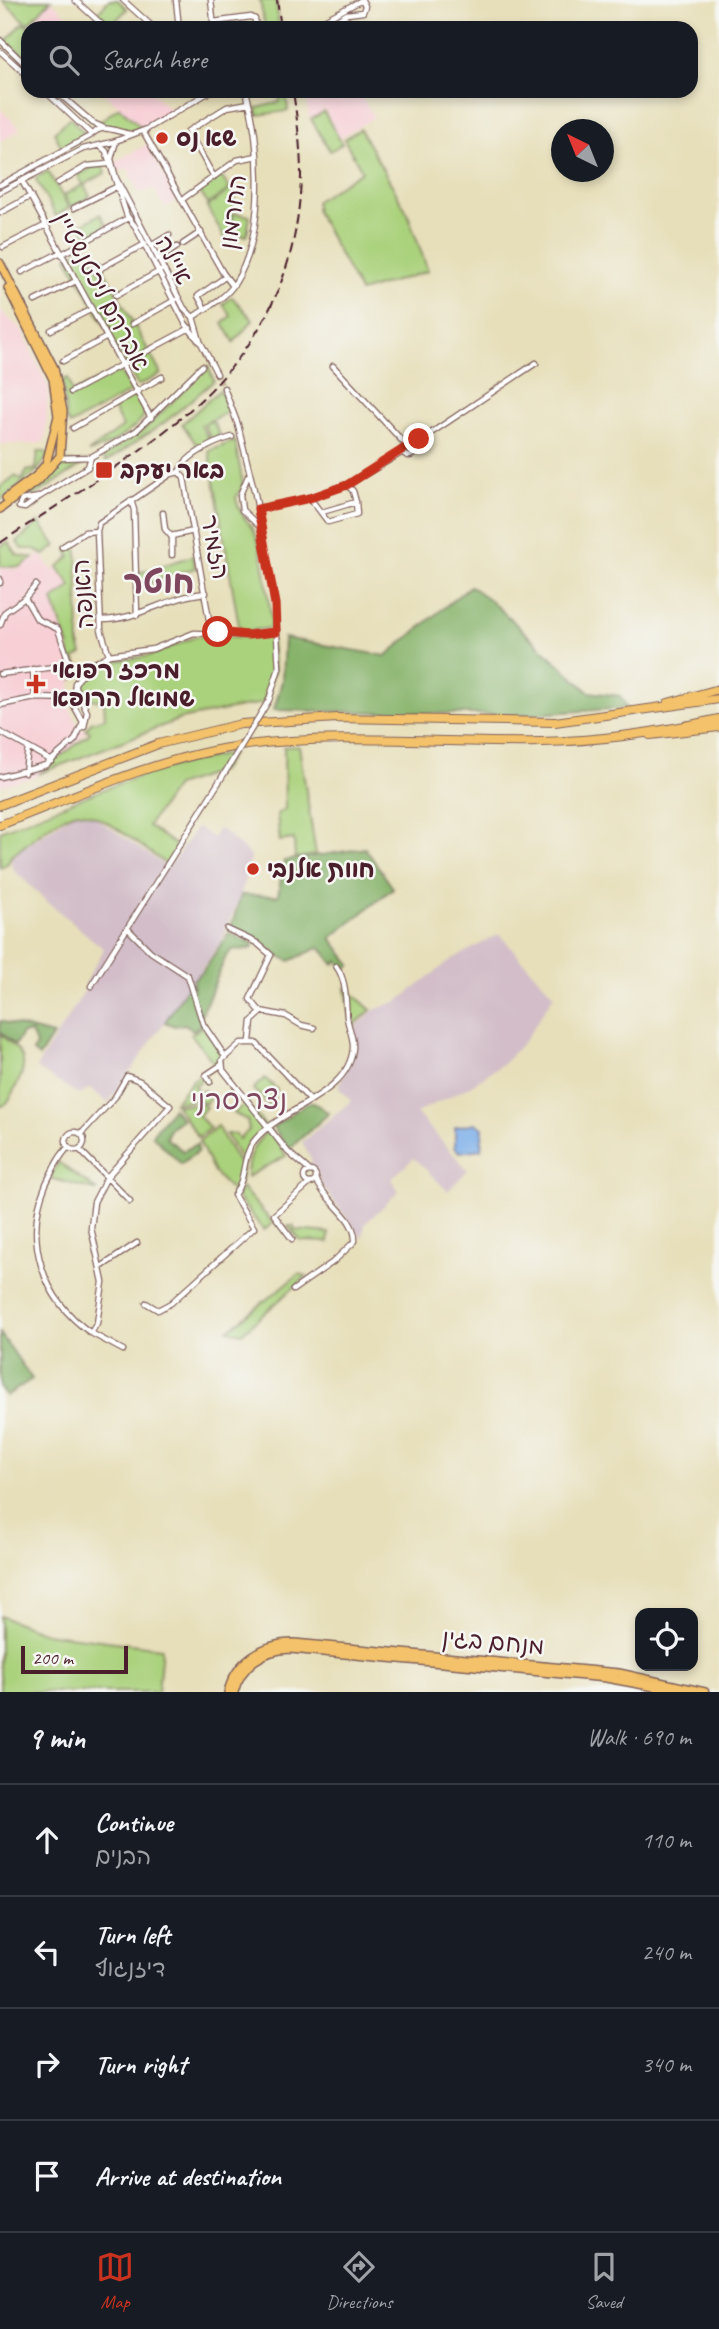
<!DOCTYPE html>
<html lang="en">
<head>
<meta charset="utf-8">
<style>
	body { margin:0; font-family:Caveat,"Playpen Sans Hebrew",sans-serif; background:#242831; color:#f1f3f6 }
	.controls { position:absolute; right:21px; bottom:21px; display:grid; overflow:hidden; border-radius:14px; box-shadow:0 4px 10px #0003 }
	.controls button { width:63px; height:63px; display:grid; place-items:center; padding:0; border:0; border-bottom:2px solid #363941; background:#171b24; color:#f1f3f6; font:35px sans-serif }
	.compass { position:absolute; left:551px; top:119px; width:63px; height:63px; border-radius:50%; background:#171b24; box-shadow:0 4px 10px #0003; rotate:317deg }
	.scale { position:absolute; left:21px; bottom:18px; width:107px; box-sizing:border-box; padding-left:7px; border:4px solid #4a1f2b; border-top:0; font-size:19px; line-height:24px; white-space:nowrap; color:#4a1f2b; -webkit-text-stroke:5px #f6f6f2; paint-order:stroke }
	.stop { position:absolute; width:21px; height:21px; margin:-16px; border:5px solid #c8321e; border-radius:50%; background:#fff }
	.stop.end { background:#c8321e; border-color:#fff; box-shadow:0 2px 7px #0008 }
	.list { margin:0; padding:0; list-style:none }
	h2 { display:flex; justify-content:space-between; align-items:center; height:91px; margin:0; padding:0 28px; font-size:30px }
	h2 small { font-size:23px; font-weight:400; color:#9ea1a6 }
	.list li { display:grid; grid-template-columns:46px 1fr auto; gap:21px; align-items:center; box-sizing:border-box; height:112px; padding:0 28px; border-top:2px solid #363941 }
	.list b { display:block; font-size:26px; white-space:nowrap }
	.list p { margin:0; font-size:23px; white-space:nowrap; color:#9ea1a6 }
	.list em { font-size:23px; font-style:normal; color:#9ea1a6 }
	.icon { flex:none; width:38px; height:38px; fill:none; stroke:currentColor; stroke-width:2; stroke-linecap:round; stroke-linejoin:round }
	.map { position:relative; flex:none; width:719px; height:1692px; overflow:hidden }
	.search { position:absolute; background:#171b24; box-shadow:0 4px 10px #0003; left:21px; right:21px; top:21px; height:77px; display:flex; align-items:center; gap:18px; box-sizing:border-box; padding:0 24px; border-radius:21px; color:#9ea1a6; font-size:26px }
	.sheet { height:539px; background:#171b24 }
	nav { display:flex; justify-content:space-around; align-items:center; box-sizing:border-box; height:98px; border-top:2px solid #363941; background:#171b24; font-size:19px; color:#9ea1a6 }
	nav a { display:grid; justify-items:center; gap:4px }
	nav .on { color:#c8321e }
	.map>svg:first-child { display:block }
</style>
</head>
<body>
<div class="map">
<svg width="719" height="1692" viewBox="0 0 719 1692">
	<rect width="100%" height="100%" fill="#f6f6f2"/>
	<filter id="ink" filterUnits="userSpaceOnUse"><feTurbulence type="fractalNoise" baseFrequency=".0143" numOctaves="2"/><feDisplacementMap in="SourceGraphic" scale="14" xChannelSelector="R" yChannelSelector="G"/><feConvolveMatrix kernelMatrix="1 2 1 2 8 2 1 2 1" color-interpolation-filters="sRGB"/></filter>
	<filter id="wash" filterUnits="userSpaceOnUse"><feTurbulence type="fractalNoise" baseFrequency=".00686" numOctaves="4" result="noise"/><feDisplacementMap in="SourceGraphic" scale="28" xChannelSelector="R" yChannelSelector="G"/><feGaussianBlur stdDeviation="1.57" result="paint"/><feColorMatrix in="noise" values="0 0 0 0 0 0 0 0 0 0 0 0 0 0 0 0 0 1.4 0 .05"/><feComposite in="paint" operator="in"/></filter>
	<g filter="url(#wash)">
		<rect width="100%" height="100%" fill="#e7dfba"/>
		<path fill="#f7cfd5" d="M51,1L81,28L29,26Z
			M102,91H150L172,111L143,128Z
			M305,91H358L374,117L340,138L325,110L309,119Z
			M0,109L19,127V131L0,141Z
			M147,144L177,200L164,207L153,188L140,194L127,168L117,172L114,163Z
			M0,310L23,332L49,388L45,440L39,444H0Z
			M41,554L53,571L57,568L69,586L52,601L74,669L68,704L79,728L87,731L57,762L37,776L0,786V568L20,569Z"/>
		<path fill="#d2bdc8" d="M75,812L93,816L168,868L197,827L213,838L216,831L221,829L251,856L243,888L221,942L108,1103L90,1088L79,1095L36,1068L87,987L85,983L104,949L45,900L14,870L11,861L12,856Z
			M499,934L554,995L526,1039L505,1062L467,1088L416,1113L468,1170L448,1191L414,1158L391,1179L399,1191L365,1224L362,1239L321,1184L317,1173L308,1166L312,1161L302,1142L351,1101L338,1087L355,1050L351,1031L374,1010L398,1001L451,960Z"/>
		<path fill="#aad17b" stroke="#7a7853" stroke-width="2" d="M2,0H51L28,24Z
			M109,0H118L127,9L110,27L96,14Z
			M260,0H276L279,28H265Z
			M23,23L29,28L28,53L23,55L6,41Z
			M279,91H286L288,111L258,115L257,108L280,102Z
			M119,107L142,128L130,131L98,123Z
			M324,112L342,144L330,151L311,119Z
			M70,118L85,134L62,148L54,132Z
			M360,129L407,212L428,271L360,292L316,211V201L362,171L344,139Z
			M103,166L105,173L84,185L90,196L71,207L64,195L83,185L78,175L93,167Z
			M48,171L69,208L56,216L35,178Z
			M221,176L230,189L208,204L199,191Z
			M236,185L229,238L226,240L207,207Z
			M234,213L250,216L247,236L231,233Z
			M100,214L107,226L87,237L81,225Z
			M86,246L100,271L104,269L161,374L138,386L67,257Z
			M232,297L253,320L234,342L223,323L231,316L223,304Z
			M208,366L214,381L165,422L106,462L103,457L146,428Z
			M119,370L132,391L70,425L66,419L63,380L68,378L72,393Z
			M220,390L229,411L204,424L213,421L220,436L211,440L204,424L201,425L210,442L199,448L182,424Z
			M135,395L145,414C136,430 105,449 88,452L123,427L113,408Z
			M235,441L243,485L236,498C240,519 250,520 256,536C266,562 267,595 272,622L270,628L240,632L209,451Z
			M38,452H46L48,456L38,470L0,501V487L15,476L22,480L27,471L36,469Z
			M69,462L83,464L34,496L25,497C39,487 52,464 69,462Z
			M39,522L56,546L44,555L34,549H22L17,542Z
			M8,542L17,555L33,558L20,567L0,566V547Z
			M77,543L79,644L82,654L74,659L80,669L73,679L69,647L53,600L71,586L58,567L70,557L67,550Z
			M193,556L195,568L137,587L138,573Z
			M197,636L269,637L272,640L275,670L263,703L180,719L38,774L88,735L90,732L86,730L91,722L105,718L104,702L84,697L81,693L87,673L103,663L149,656Z
			M299,746L316,855L295,858L294,839L280,841L277,814L285,809L284,747Z
			M232,754L221,771L176,786L148,826L178,847L167,865C149,852 94,806 74,813C54,819 28,844 11,856L8,863L0,868V831C75,801 152,765 232,754Z
			M346,988L371,1010L352,1027Z
			M203,1026L222,1054L220,1064L216,1066L191,1034Z
			M0,1034C25,1055 30,1061 14,1090C10,1098 9,1104 0,1107Z
			M200,1075L203,1079L194,1086L200,1093L204,1090L210,1098L206,1103L195,1100L174,1103L192,1081Z
			M265,1078L277,1090L270,1107L253,1089Z
			M247,1103L266,1127L248,1146L243,1164L226,1134H235L239,1139L249,1130L247,1120L233,1113Z
			M202,1104L206,1107L199,1116L210,1128L198,1137L176,1105Z
			M217,1126L242,1169V1177L234,1193L214,1173L199,1141Z
			M269,1129L286,1156L247,1177C247,1155 254,1144 269,1129Z
			M58,1162L98,1191L50,1178Z
			M242,1188L273,1223L264,1230L236,1196Z
			M287,1226H294V1230L329,1233L328,1242L301,1241Z
			M299,1274L307,1276L242,1333L228,1330Z
			M0,1616L45,1633L162,1648L158,1692H0Z"/>
		<path fill="#87b36b" stroke="#68694b" stroke-width="2" d="M470,586L490,600L589,692L620,696L627,708L517,715L274,710L282,681L284,638L386,656Z
			M365,848L393,888L331,938L351,965L345,971L338,961L334,965L320,947L290,961L274,954L263,943L231,927L241,895L278,896L284,861Z
			M229,933L254,944L250,949L232,950L226,956L201,1016L194,1001L202,1024L193,1030L185,1024L174,1026L165,1022L190,983L194,988L193,980L202,972Z
			M0,1021L53,1035L39,1057L33,1052L36,1045L31,1032L22,1034L15,1045L0,1032Z
			M307,1103H314L329,1113L289,1149L273,1127Z
			M173,1108L182,1119L170,1128L166,1138L183,1151L197,1144L198,1151L181,1164L152,1135Z
			M0,1333L32,1379L6,1396L0,1388Z"/>
		<path fill="#7dafe9" stroke="#64678a" stroke-width="2" d="M475,1123L483,1128L481,1149L459,1152L455,1147V1127Z"/>
	</g>
	<g filter="url(#ink)">
		<g fill="none" stroke-linecap="round" stroke-linejoin="round">
			<path stroke="#c8b99d" stroke-width="4.5" stroke-dasharray="4.5 2" stroke-linecap="butt" d="M217,374L224,388"/>
			<g stroke="#81625d" stroke-width="7">
				<path id="minor" d="M75,0L106,28
					M123,0L154,28
					M176,0L179,28
					M211,0L214,28
					M213,22L251,17L255,19L256,28
					M309,28L362,0
					M323,28L347,14L363,12L365,6L362,0
					M0,40L28,67
					M0,51L28,76
					M45,91L91,134
					M56,91L93,123L104,128
					M143,131L223,273L233,286
					M91,135C104,122 115,132 131,134
					M116,141L111,159L116,178L184,308L193,317L200,341L217,374
					M100,146L106,151L127,216L135,226L185,323L198,340
					M214,177L188,131L227,107L249,103
					M22,181L151,418
					M58,183L87,166L108,164
					M0,185L90,136
					M0,192L83,149L113,142L147,129L211,91
					M183,199L237,160L257,156
					M74,208L116,187
					M0,213L31,196
					M183,244L201,232
					M151,246L169,235
					M3,247L46,225
					M62,254L128,218
					M158,260L177,247
					M101,268L97,265L94,270L99,273L101,268L145,244
					M22,272L61,252
					M116,295L160,271
					M35,301L76,281
					M205,309L198,296L225,277
					M193,317C208,307 226,298 235,283C266,235 261,143 246,91
					M132,324L175,300
					M51,330L92,309
					M63,361L107,337
					M333,366L406,445
					M224,388L238,425L255,494L275,604L279,668L269,700
					M71,392L190,328
					M73,428L162,377
					M403 450a6 6 0 1 1 12 0a6 6 0 1 1-12 0Z
					M413,445L536,363
					M59,458L91,457L136,431L202,366
					M179,472L184,478L211,631
					M248,476L240,495L242,510L260,527
					M39,497L88,467L91,457
					M39,497L25,508L19,507L22,500Z
					M310,498L328,522L357,514L356,502
					M131,500L134,510L137,615
					M258,509L310,498L347,485L403,452
					M322,512L356,502L353,491L347,485
					M163,513L165,529L171,536L194,531
					M172,536V555
					M62,547L85,532L97,531
					M0,579V583
					M101,620C139,620 168,596 206,593
					M0,625L5,612L25,598L36,585
					M109,655L101,630L97,531L99,523L171,474L179,472C185,455 215,442 232,437
					M33,669L35,698
					M0,674L70,665L58,629L37,619L25,598
					M75,687L87,712L84,727
					M0,705L35,698L72,699
					M0,732L52,761
					M75,740L83,722L73,704L75,683L90,666L109,655L153,649L194,633L247,635L277,632
					M25,773L28,748
					M0,777L46,765L75,740
					M128,929L151,952L188,976L203,1024L224,1055
					M227,929L257,943L271,955L250,999L260,1011L286,1016L301,1025L314,1028
					M91,986L229,766
					M250,1041L252,1021L262,1012
					M210,1082L206,1075L221,1065
					M309,1099L256,1043H241L222,1060L223,1070L288,1152L310,1171
					M66 1141a9 9 0 1 1 18 0a9 9 0 1 1-18 0Z
					M81,1134L115,1097L127,1076L140,1081L170,1106L107,1177L94,1202L91,1228L103,1282L97,1323L91,1333L123,1350
					M69,1147C59,1155 52,1172 46,1184C23,1239 42,1299 91,1333
					M79,1149L130,1201
					M304 1177a6 6 0 1 1 12 0a6 6 0 1 1-12 0Z
					M292,1239L274,1215L310,1183
					M101,1267L137,1243
					M293,1290L333,1262L355,1241C356,1216 323,1201 316,1178
					M146,1303L158,1310L171,1303L254,1228L234,1195C247,1178 241,1158 254,1141C281,1107 349,1096 353,1048C354,1038 348,1027 347,1017C345,998 347,981 336,966"/>
			</g>
			<g stroke="#81625d" stroke-width="10">
				<path id="major" d="M0,263L54,368L63,411L60,456L40,479L0,509
					M6,498L36,476L46,464L58,416L53,379L8,288
					M228,1692C236,1661 263,1643 294,1643L619,1673L705,1692
					M234,1692C241,1665 263,1650 290,1649L606,1678L682,1692"/>
			</g>
			<g stroke="#81625d" stroke-width="10">
				<path id="highway" d="M668,703L719,689
					M650,735L719,727
					M0,805L158,744L241,724L337,718L555,722L719,699
					M0,825C80,794 161,756 247,745C345,733 442,744 540,742C599,741 661,732 719,719"/>
			</g>
			<use href="#minor" stroke="#fff" stroke-width="4.5"/>
			<use href="#major" stroke="#f3c26a" stroke-width="7"/>
			<use href="#highway" stroke="#f3c26a" stroke-width="8"/>
			<path stroke="#4a1f2b" stroke-width="2" stroke-dasharray="10 5" stroke-linecap="butt" d="M277,0L281,28
				M0,543C146,445 295,376 301,176C301,147 297,119 293,91"/>
			<g stroke="#81625d" stroke-width="7" stroke-linecap="butt">
				<path id="minor-bridge" d="M229,766L269,700"/>
			</g>
			<use href="#minor-bridge" stroke="#fff" stroke-width="4.5"/>
		</g>
	</g>
	<g fill="none" stroke-linecap="round" stroke-linejoin="round" filter="url(#ink)">
		<path stroke="#c8321e" stroke-width="9" d="M218,632L247,635L276,632L275,604L258,509L310,498L347,485L419,439"/>
	</g>
	<g fill="#c8321e" stroke="#f6f6f2" stroke-width="2.5">
		<circle cx="162" cy="138" r="7"/>
		<rect x="95" y="461" width="18" height="18" rx="3.5"/>
		<path d="M32.5 673.5h7v7h7v7h-7v7h-7v-7h-7v-7h7z"/>
		<circle cx="253" cy="869" r="7"/>
	</g>
	<g text-anchor="middle" stroke-width="5" stroke-linejoin="round" paint-order="stroke">
		<g font-size="24" font-weight="bold" fill="#4a1f2b" stroke="#f6f6f2" text-anchor="start">
			<text x="176" y="146">שא נס</text>
			<text x="120" y="478">באר יעקב</text>
			<text x="52" y="678">מרכז רפואי<tspan x="52" dy="28">שמואל הרופא</tspan></text>
			<text x="267" y="877">חוות אלנבי</text>
		</g>
		<g font-size="24" fill="#4a1f2b" stroke="#f6f6f2">
			<text transform="translate(233 212) rotate(-82)" y="8">החרמון</text>
			<text transform="translate(174 260) rotate(62)" y="8">איילה</text>
			<text transform="translate(102 291) rotate(62)" y="8">אברהם ליכטנשטיין</text>
			<text transform="translate(215 547) rotate(79)" y="8">הזמיר</text>
			<text transform="translate(83 594) rotate(-94)" y="8">האנפה</text>
			<text transform="translate(493 1642) rotate(5)" y="8">מנחם בגין</text>
		</g>
		<g font-size="28" fill="#7f475d" stroke="#f6f6f2">
			<text x="239" y="1109">נצר סרני</text>
		</g>
		<g font-size="32" font-weight="bold" fill="#7f475d" stroke="#f6f6f2">
			<text x="159" y="593">חוטר</text>
		</g>
	</g>
</svg>
<div class="controls">
<button><svg class="icon" aria-label="locate" viewBox="0 0 24 24"><circle cx="12" cy="12" r="6"/><path d="M12 2v4M12 18v4M2 12h4M18 12h4"/></svg></button>
</div>
<svg class="compass" viewBox="-18 -18 36 36"><path d="M0-13l5 13h-10z" fill="#e53935"/><path d="M0 13l5-13h-10z" fill="#9ea1a6"/></svg>
<div class="scale">200 m</div>
<div class="stop" style="left:218px;top:632px"></div>
<div class="stop end" style="left:419px;top:439px"></div>
<div class="search"><svg class="icon" aria-label="search" viewBox="0 0 24 24"><circle cx="10" cy="10" r="6"/><path d="M15 15l6 6"/></svg>Search here</div>
</div>
<section class="sheet">
<h2>9 min<small>Walk · 690 m</small></h2>
<ul class="list">
<li><svg class="icon" aria-label="ahead" viewBox="0 0 24 24"><path d="M12 20V5M6 11l6-6 6 6"/></svg><div><b>Continue</b><p>הבנים</p></div><em>110 m</em></li>
<li><svg class="icon" aria-label="left" viewBox="0 0 24 24"><path d="M17 20v-9H6M10 6l-5 5 5 5"/></svg><div><b>Turn left</b><p>דיזנגוף</p></div><em>240 m</em></li>
<li><svg class="icon" aria-label="right" viewBox="0 0 24 24"><path d="M7 20v-9h11M14 6l5 5-5 5"/></svg><div><b>Turn right</b></div><em>340 m</em></li>
<li><svg class="icon" aria-label="arrive" viewBox="0 0 24 24"><path d="M6 21V4h12l-3 4 3 4H6"/></svg><div><b>Arrive at destination</b></div></li>
</ul>
</section>
<nav>
<a class="on"><svg class="icon" aria-label="map" viewBox="0 0 24 24"><path d="M3 6l6-2 6 2 6-2v14l-6 2-6-2-6 2zM9 4v14M15 6v14"/></svg>Map</a>
<a><svg class="icon" aria-label="directions" viewBox="0 0 24 24"><path d="M12 3l9 9-9 9-9-9zM9 14v-3h6M13 9l2 2-2 2"/></svg>Directions</a>
<a><svg class="icon" aria-label="saved" viewBox="0 0 24 24"><path d="M7 4h10v16l-5-4-5 4z"/></svg>Saved</a>
</nav>
</body>
</html>
